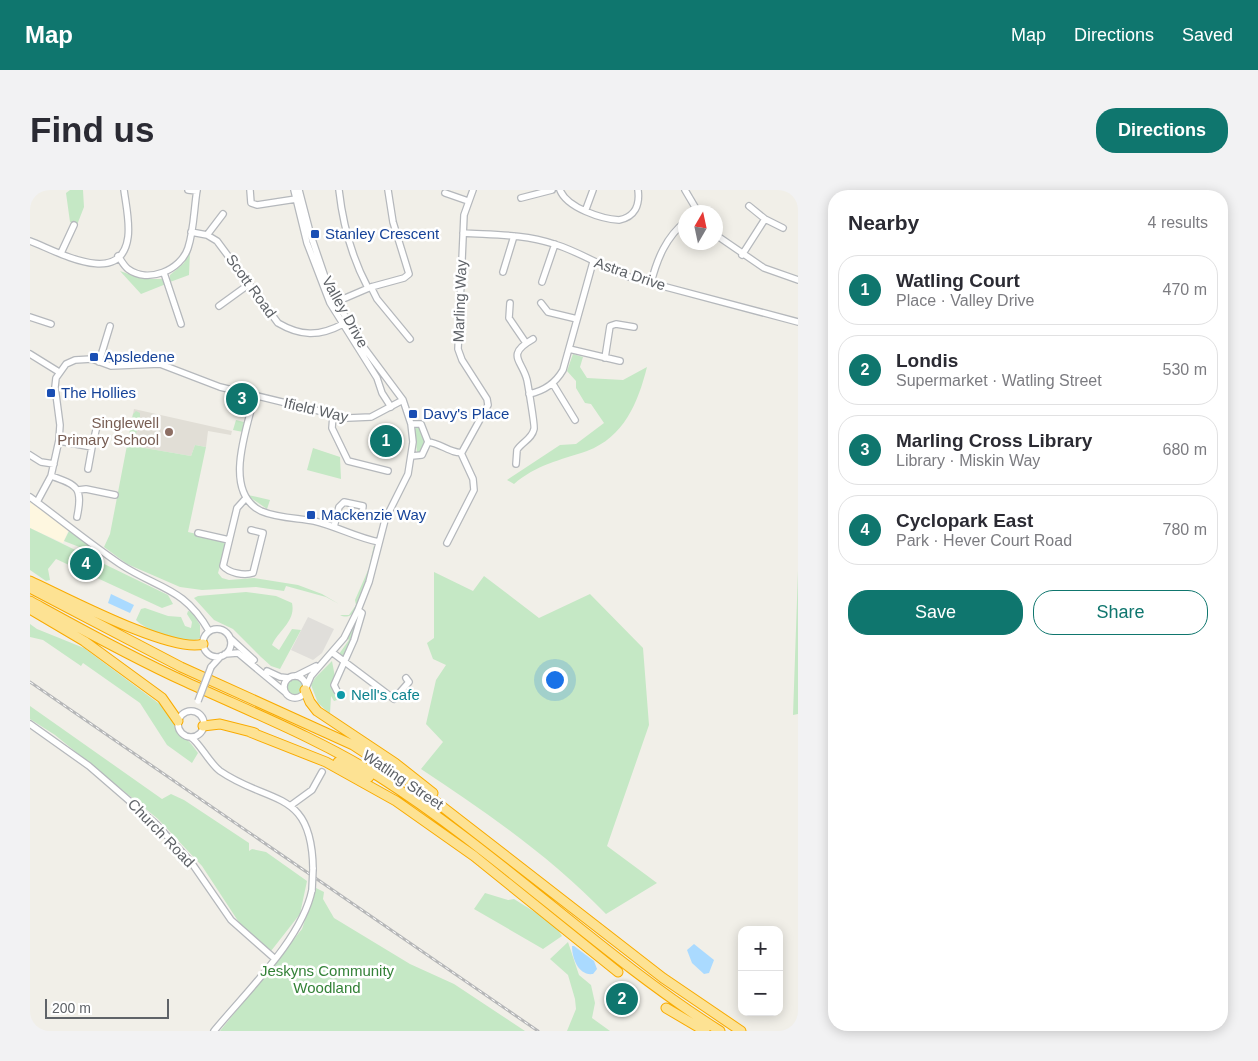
<!DOCTYPE html>
<html lang="en">
<head>
<meta charset="utf-8">
<style>
	body { margin:0; font-family:Helvetica,sans-serif; background:#f2f2f3; color:#2b2b33 }
	.controls { position:absolute; right:15px; bottom:15px; display:grid; overflow:hidden; border-radius:10px; box-shadow:0 2px 12px #0003 }
	.controls button { width:45px; height:45px; display:grid; place-items:center; padding:0; border:0; border-bottom:1px solid #e1e1e2; background:#fff; color:#2b2b33; font:25px sans-serif }
	.compass { position:absolute; left:648px; top:15px; width:45px; height:45px; border-radius:50%; background:#fff; box-shadow:0 2px 12px #0003; rotate:9deg }
	.scale { position:absolute; left:15px; bottom:12px; width:124px; box-sizing:border-box; padding-left:5px; border:2px solid #5f6368; border-top:0; font-size:14px; line-height:18px; white-space:nowrap; color:#5f6368; -webkit-text-stroke:4px #fff; paint-order:stroke }
	.you { position:absolute; left:524px; top:489px; width:18px; height:18px; margin:-12px; border:4px solid #fff; border-radius:50%; background:#1a73e8; box-shadow:0 0 0 8px #1a73e833 }
	.badge { display:grid; place-items:center; width:32px; height:32px; border-radius:50%; background:#0f766e; color:#fff; font-size:16px; font-weight:700 }
	.pin { position:absolute; translate:-50% -50%; border:2px solid #fff; box-shadow:0 1px 5px #0006 }
	.list { margin:0; padding:0; list-style:none }
	h2 { display:flex; justify-content:space-between; align-items:center; height:65px; margin:0; padding:0 20px; font-size:21px }
	h2 small { font-size:16px; font-weight:400; color:#7c7c81 }
	.list li { display:grid; grid-template-columns:32px 1fr auto; gap:15px; align-items:center; box-sizing:border-box; height:70px; margin:0 10px 10px; padding:0 10px; border:1px solid #e1e1e2; border-radius:20px }
	.list b { display:block; font-size:19px; white-space:nowrap }
	.list p { margin:0; font-size:16px; white-space:nowrap; color:#7c7c81 }
	.list em { font-size:16px; font-style:normal; color:#7c7c81 }
	.actions { display:flex; gap:10px; padding:15px 20px }
	.actions a { flex:1; padding:11px 0; border:1px solid #0f766e; border-radius:20px; text-align:center; font-size:18px; color:#0f766e }
	.actions .main { background:#0f766e; color:#fff }
	.map { position:relative; flex:none; width:768px; height:841px; overflow:hidden; border-radius:20px }
	header { display:flex; align-items:center; gap:30px; box-sizing:border-box; height:70px; padding:0 25px; background:#0f766e; color:#fff }
	header strong { font-size:24px }
	nav { display:flex; gap:28px; margin-inline-start:auto; font-size:18px }
	.intro { display:flex; align-items:center; justify-content:space-between; box-sizing:border-box; height:120px; padding:0 30px }
	h1 { margin:0; font-size:35px }
	.button { padding:12px 22px; border-radius:20px; background:#0f766e; color:#fff; font-size:18px; font-weight:700 }
	main { display:flex; gap:30px; padding:0 30px }
	aside { flex:1; background:#fff; border-radius:20px; box-shadow:0 2px 12px #0003 }
	.map>svg:first-child { display:block }
</style>
</head>
<body>
<header>
<strong>Map</strong>
<nav><a>Map</a><a>Directions</a><a>Saved</a></nav>
</header>
<div class="intro"><h1>Find us</h1><a class="button">Directions</a></div>
<main>
<div class="map">
<svg width="768" height="841" viewBox="0 0 768 841">
	<rect width="100%" height="100%" fill="#f1efe8"/>
	<path fill="#fef7e0" d="M0,310L39,339L33,353L0,338Z"/>
	<path fill="#e0deda" d="M278,427L304,439L292,463L283,470L261,460Z"/>
	<path fill="#e1ded6" d="M104,219L202,241L201,245L178,241L176,257L165,255L161,266L97,255Z"/>
	<path fill="#c5e8c5" d="M40,0H53L54,17L47,35L40,32L36,3Z
		M160,61L159,85L140,92V85L154,73Z
		M90,81L113,89H132L136,94L111,104Z
		M543,164L553,167L550,177L557,188L593,190L617,177C608,213 594,247 557,261C530,270 506,275 484,294L477,290L530,255L546,254L574,233L561,214L555,213L546,198V191L537,181Z
		M106,221L110,223V228L103,256L161,266L165,255L176,257L158,342L197,351L188,383L192,388L199,390L224,388L268,395L292,404L309,414L296,407L256,396L254,401L226,397L172,400L150,397L97,374L74,357L80,344L103,224Z
		M206,230L214,232L213,242L203,240Z
		M388,235L397,252L392,263H387L385,239Z
		M283,258L310,267L311,289L277,280Z
		M218,305L240,310L237,319L218,306L236,321L225,315L216,306Z
		M0,338L138,405L143,414L132,418L26,369L18,379L20,390L16,391L0,380Z
		M40,339L64,358L62,362L34,351Z
		M344,355C346,369 332,416 321,425C317,427 314,427 310,425H319L326,415L325,410L339,378Z
		M768,381V524L763,525Z
		M404,382L443,401L454,386L509,428L560,404L613,458L619,535L577,656L627,693L576,724C521,667 456,622 391,579L413,552L396,534L406,490L416,475L403,469L397,453L404,448Z
		M216,402L246,406L262,413C266,431 249,440 242,455L249,460L262,439L271,440L250,479L241,476L231,467L203,439L184,430L164,408L168,406Z
		M115,418L138,426L151,427L155,436L161,438L162,432L157,424L158,421L162,422L170,435V448C156,457 115,440 106,430L111,419Z
		M329,425L328,435L315,466H312L309,464L319,450L317,448Z
		M0,434L7,439L54,458L139,521C145,542 157,546 168,563L162,573L137,555L110,513L53,473L51,476L13,450L0,447Z
		M302,471L305,487L302,498L307,510L304,511L301,506L300,524L288,513L281,495L285,488Z
		M257 497a8 8 0 1 1 16 0a8 8 0 1 1-16 0Z
		M0,516L132,609L141,604L154,610L219,653V661L222,659L236,662L277,691L270,724L241,761L212,737L172,676L128,629L25,545L0,529Z
		M286,698L294,702L293,709L304,728L380,774L424,794L495,841H190L272,739Z
		M455,703L478,710L484,709L524,734L532,746L513,759L444,719Z
		M538,752L549,785L561,795L565,813L562,828L580,841H537L546,819L545,809L538,785L520,769Z"/>
	<path fill="#aadaff" d="M81,404L104,415L100,423L78,413Z
		M664,754L684,770L679,783L674,784L662,773L657,760Z
		M542,756H544L564,771L567,779L563,784C549,786 542,769 542,756Z"/>
	<g fill="none" stroke-linecap="round" stroke-linejoin="round">
		<g stroke="#b5b8bc" stroke-width="8">
			<path id="minor" d="M158,0L167,1
				M220,0L221,13L227,15L266,9
				M264,0L277,53L300,113L347,188L352,203L361,217
				M269,0L281,46L298,96L329,151L373,210L381,234L383,252L378,284L355,330L339,392L328,420L314,448L281,486L275,500
				M309,0C313,36 321,66 338,98
				M530,0C537,18 572,29 589,30C605,27 610,15 608,0
				M655,0L668,22
				M415,3L438,11
				M491,8L522,0
				M719,16L735,29L753,38
				M556,19L563,0
				M161,42L177,45L187,51L248,133C270,146 289,147 313,134
				M433,43C464,45 494,44 524,54C551,62 575,79 602,88L768,132
				M177,45L193,24
				M686,45L734,78L768,90
				M0,51C27,61 91,99 98,47C100,32 96,15 94,0
				M31,63L44,35
				M712,65L735,29
				M88,66C91,70 94,76 98,79C118,94 151,80 158,58C164,40 164,18 167,0
				M473,82L484,46
				M134,83L151,134
				M512,92L525,54
				M621,93C627,69 636,47 656,31
				M341,97L347,109L380,149
				M306,112L341,97L374,88L379,84L363,32L358,0
				M480,113L479,128L496,153
				M511,113L518,122L547,129
				M189,116L218,95
				M0,127L21,134
				M539,159L590,171
				M0,164L29,182
				M575,168L580,136L586,134L604,137
				M69,172L80,136
				M523,194L545,230
				M499,204C514,201 525,194 533,180L563,72
				M225,205C217,238 192,302 231,321C247,328 267,328 284,331C306,336 327,348 349,352
				M303,225L302,238L318,271L358,281
				M381,234H391L398,252L392,265L382,266
				M29,251L62,257L66,240
				M398,252C410,253 424,265 432,262L458,215L457,209L432,170L428,159L434,25L443,0
				M0,265L11,272L24,274
				M486,274L487,260C492,252 502,249 504,239C505,236 498,195 497,190C492,170 475,165 503,149
				M58,279L62,257
				M21,286C48,295 53,298 47,327
				M48,300L56,299L85,305
				M0,307C30,329 59,353 90,374C128,399 154,397 179,441
				M216,308L207,318L193,376C199,383 214,386 223,383L233,343L221,340
				M7,312L21,286L29,250L30,235L25,197L26,188L36,174L45,170L62,169L81,176L130,174L190,197L318,228L341,227L373,210
				M304,337L309,317L314,312L333,316L332,324
				M168,343L199,350
				M417,353L444,300L443,289L431,263
				M173 453a14 14 0 1 1 28 0a14 14 0 1 1-28 0Z
				M200,448L224,470
				M303,463L364,509L379,492L376,488
				M195,464L208,463L256,503
				M181,477L191,466
				M237,481L250,487L259,488
				M266,486L286,476
				M254 497a11 11 0 1 1 22 0a11 11 0 1 1-22 0Z
				M307,501L304,495L324,450L332,423L328,420
				M148 534a13 13 0 1 1 26 0a13 13 0 1 1-26 0Z
				M0,534L59,576L126,634L161,672L201,730L244,768
				M160,547C168,550 179,573 190,581C239,615 282,598 283,679
				M260,616L282,600L292,582
				M184,841C216,802 272,749 282,700"/>
		</g>
		<g stroke="#f9ab00" stroke-width="11">
			<path id="highway" d="M0,391C33,406 142,464 173,454
				M0,398L151,477L323,555L383,594L633,788L711,841
				M0,411C51,439 103,468 156,492C221,522 287,548 348,586C468,662 570,765 690,841
				M0,419L54,451L132,508L148,531
				M275,500L280,512L287,521L365,573L403,603
				M173,536L190,534L225,543
				M220,542L296,572L366,611L444,666L588,782
				M308,572L339,587
				M636,818L675,841"/>
		</g>
		<use href="#minor" stroke="#fff" stroke-width="5.5"/>
		<use href="#highway" stroke="#fde293" stroke-width="9"/>
		<g stroke="#b6b7b8" stroke-width="3">
			<path id="rail" d="M0,492L508,841"/>
		</g>
		<use href="#rail" stroke="#fff" stroke-width="1" stroke-dasharray="4" stroke-linecap="butt"/>
		<g stroke="#b5b8bc" stroke-width="8" stroke-linecap="butt">
			<path id="minor-bridge" d="M168,511L181,477
				M282,700L283,679"/>
		</g>
		<use href="#minor-bridge" stroke="#fff" stroke-width="5.5"/>
	</g>
	<g fill="#1a4fb4" stroke="#fff" stroke-width="2">
		<rect x="280" y="39" width="10" height="10" rx="2.5"/>
		<rect x="59" y="162" width="10" height="10" rx="2.5"/>
		<rect x="16" y="198" width="10" height="10" rx="2.5"/>
		<rect x="378" y="219" width="10" height="10" rx="2.5"/>
		<rect x="276" y="320" width="10" height="10" rx="2.5"/>
	</g>
	<circle fill="#8d6e63" stroke="#fff" stroke-width="2" cx="139" cy="242" r="5"/>
	<circle fill="#0f9aa8" stroke="#fff" stroke-width="2" cx="311" cy="505" r="5"/>
	<g text-anchor="middle" stroke-width="5" stroke-linejoin="round" paint-order="stroke">
		<g font-size="15" fill="#164399" stroke="#fff" text-anchor="start">
			<text x="295" y="49">Stanley Crescent</text>
			<text x="74" y="172">Apsledene</text>
			<text x="31" y="208">The Hollies</text>
			<text x="393" y="229">Davy's Place</text>
			<text x="291" y="330">Mackenzie Way</text>
		</g>
		<g font-size="15" fill="#5f6368" stroke="#fff">
			<text transform="translate(600 84) rotate(19)" y="5">Astra Drive</text>
			<text transform="translate(221 96) rotate(54)" y="5">Scott Road</text>
			<text transform="translate(430 111) rotate(-88)" y="5">Marling Way</text>
			<text transform="translate(315 122) rotate(61)" y="5">Valley Drive</text>
			<text transform="translate(286 220) rotate(13)" y="5">Ifield Way</text>
			<text transform="translate(373 590) rotate(34)" y="5">Watling Street</text>
			<text transform="translate(131 643) rotate(46)" y="5">Church Road</text>
		</g>
		<g font-size="15" fill="#785e54" stroke="#fff" text-anchor="end">
			<text x="129" y="238">Singlewell<tspan x="129" dy="17">Primary School</tspan></text>
		</g>
		<g font-size="15" fill="#0d838f" stroke="#fff" text-anchor="start">
			<text x="321" y="510">Nell's cafe</text>
		</g>
		<g font-size="15" fill="#348238" stroke="#fff">
			<text x="297" y="786">Jeskyns Community<tspan x="297" dy="17">Woodland</tspan></text>
		</g>
	</g>
</svg>
<div class="controls">
<button>+</button>
<button>−</button>
</div>
<svg class="compass" viewBox="-18 -18 36 36"><path d="M0-13l5 13h-10z" fill="#e53935"/><path d="M0 13l5-13h-10z" fill="#7c7c81"/></svg>
<div class="scale">200 m</div>
<div class="you"></div>
<div class="pin badge" style="left:356px;top:251px">1</div>
<div class="pin badge" style="left:592px;top:809px">2</div>
<div class="pin badge" style="left:212px;top:209px">3</div>
<div class="pin badge" style="left:56px;top:374px">4</div>
</div>
<aside>
<h2>Nearby<small>4 results</small></h2>
<ul class="list">
<li><span class="badge">1</span><div><b>Watling Court</b><p>Place · Valley Drive</p></div><em>470 m</em></li>
<li><span class="badge">2</span><div><b>Londis</b><p>Supermarket · Watling Street</p></div><em>530 m</em></li>
<li><span class="badge">3</span><div><b>Marling Cross Library</b><p>Library · Miskin Way</p></div><em>680 m</em></li>
<li><span class="badge">4</span><div><b>Cyclopark East</b><p>Park · Hever Court Road</p></div><em>780 m</em></li>
</ul>
<div class="actions"><a class="main">Save</a><a>Share</a></div>
</aside>
</main>
</body>
</html>
